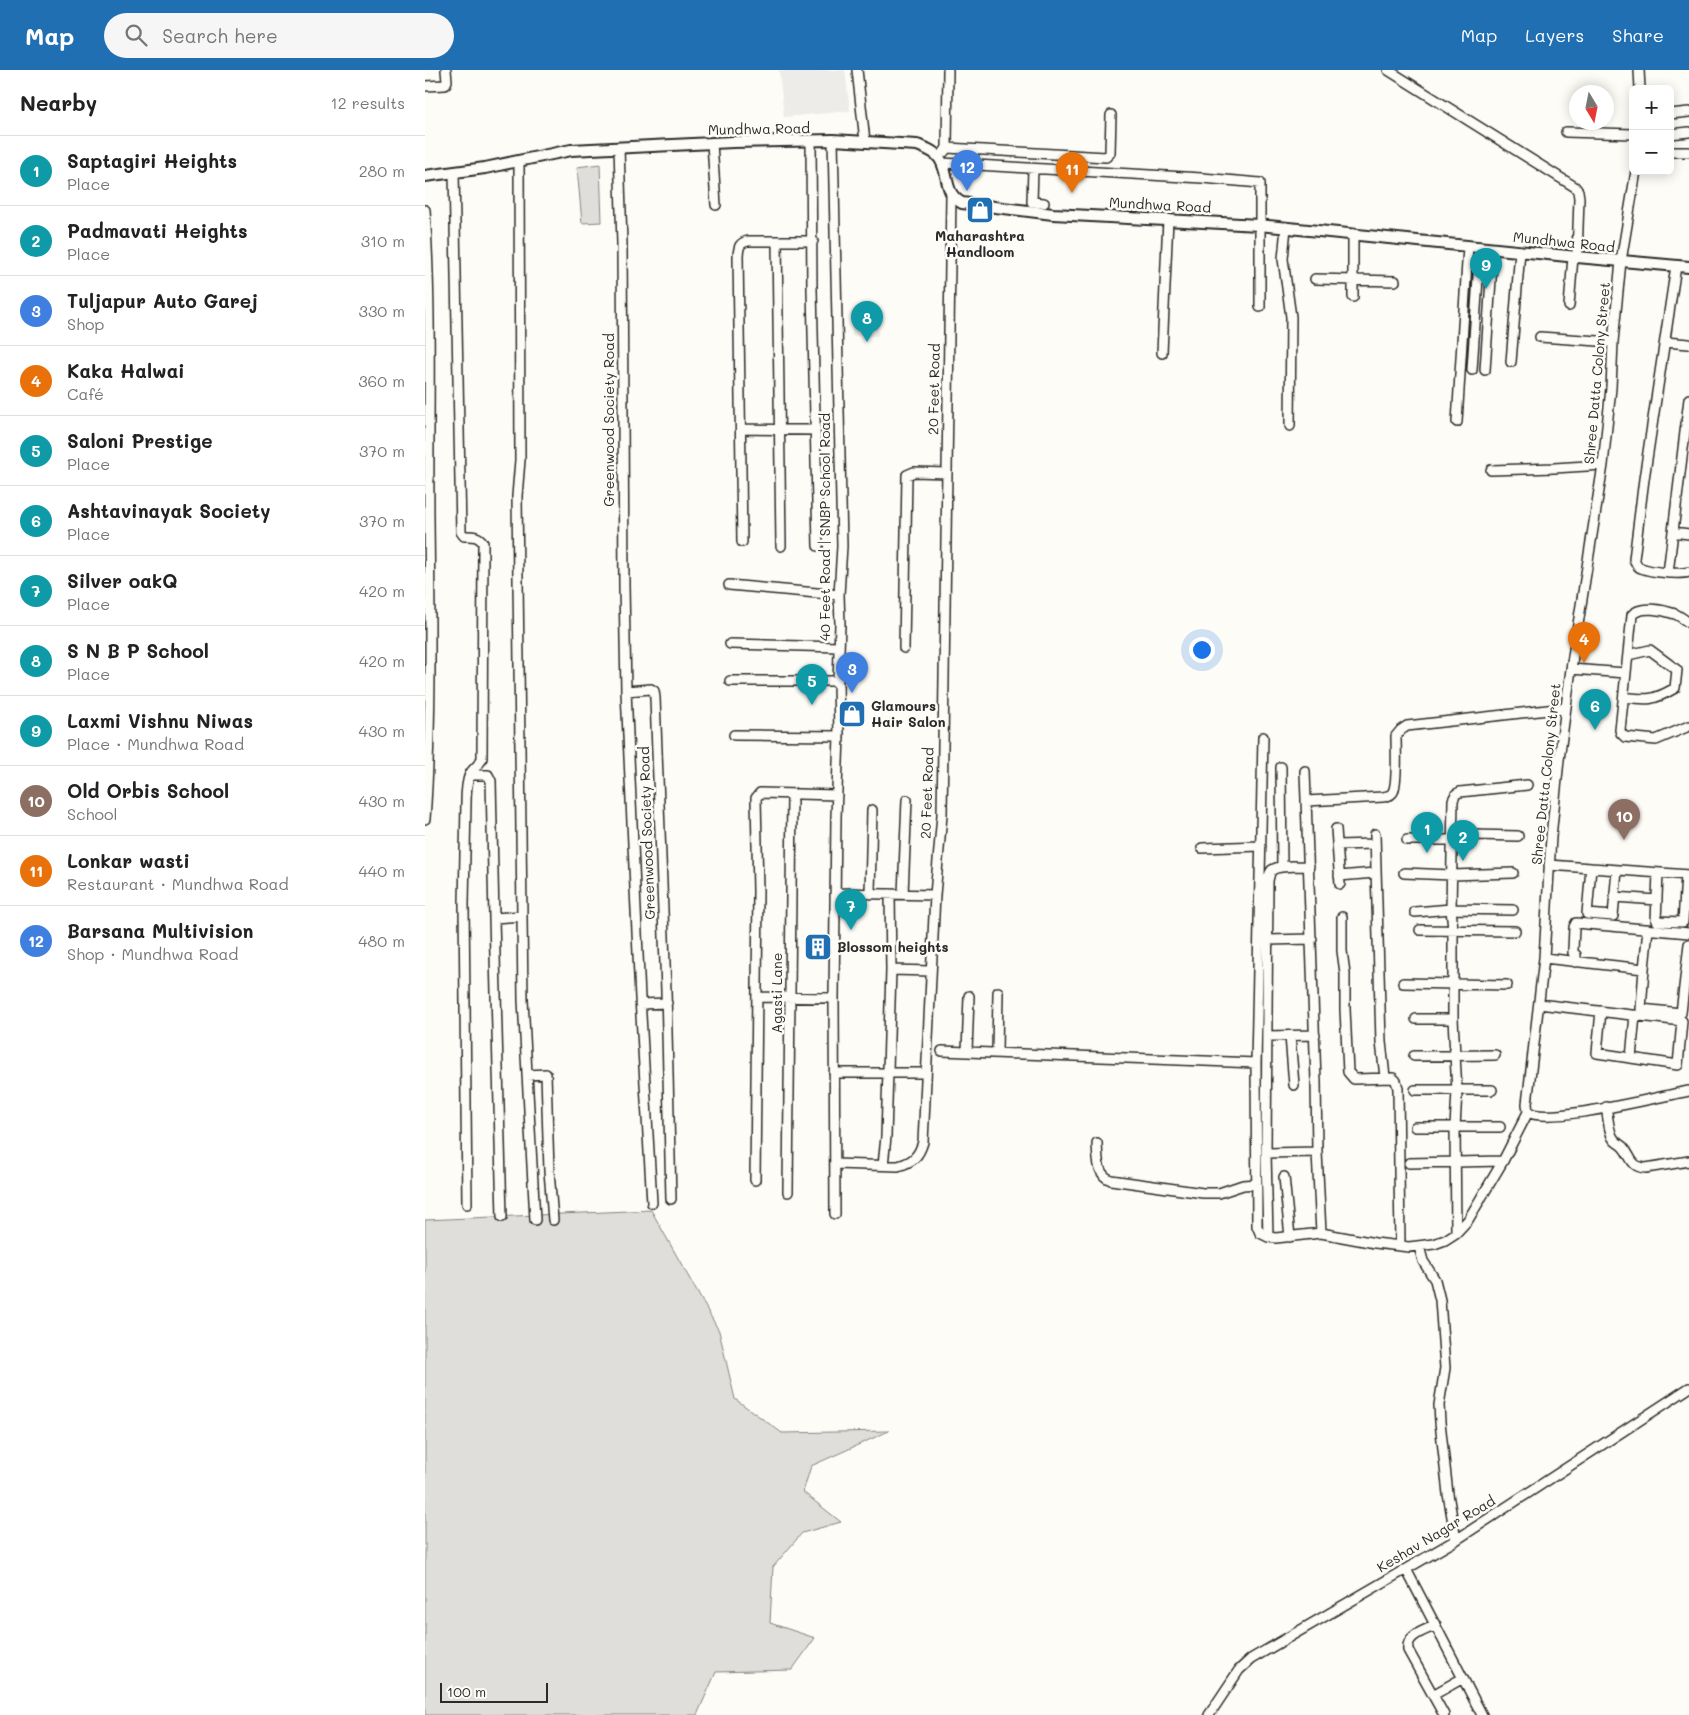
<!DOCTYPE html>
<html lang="en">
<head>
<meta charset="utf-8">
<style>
	body { margin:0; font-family:Mali,sans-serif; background:#f6f6f6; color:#222 }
	.controls { position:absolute; right:15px; top:15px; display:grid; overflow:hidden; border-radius:8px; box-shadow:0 2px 12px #0003 }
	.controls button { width:45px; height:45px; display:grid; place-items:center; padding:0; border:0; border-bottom:1px solid #e0e0e0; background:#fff; color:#222; font:25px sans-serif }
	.compass { position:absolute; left:1144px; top:15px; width:45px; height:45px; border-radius:50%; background:#fff; box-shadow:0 2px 12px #0003; rotate:170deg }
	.scale { position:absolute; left:15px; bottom:12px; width:108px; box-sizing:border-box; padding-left:5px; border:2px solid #2b2b2b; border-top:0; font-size:14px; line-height:18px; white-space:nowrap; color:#2b2b2b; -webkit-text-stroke:4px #fdfcf7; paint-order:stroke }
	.you { position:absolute; left:776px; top:579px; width:18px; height:18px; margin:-12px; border:4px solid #fff; border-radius:50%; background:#1a73e8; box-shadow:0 0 0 8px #1a73e833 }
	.badge { display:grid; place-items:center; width:32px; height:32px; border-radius:50%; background:#1f6fb2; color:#fff; font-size:16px; font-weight:700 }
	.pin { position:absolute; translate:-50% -41px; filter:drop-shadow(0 1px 2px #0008) }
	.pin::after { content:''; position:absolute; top:26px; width:18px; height:15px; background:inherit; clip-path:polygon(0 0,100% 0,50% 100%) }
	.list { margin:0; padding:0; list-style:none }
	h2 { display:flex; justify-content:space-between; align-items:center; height:65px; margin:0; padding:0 20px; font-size:21px }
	h2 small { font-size:16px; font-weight:400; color:#767676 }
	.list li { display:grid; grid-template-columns:32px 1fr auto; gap:15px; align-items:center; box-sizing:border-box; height:70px; padding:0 20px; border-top:1px solid #e0e0e0 }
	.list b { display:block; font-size:19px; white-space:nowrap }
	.list p { margin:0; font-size:16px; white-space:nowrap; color:#767676 }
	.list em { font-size:16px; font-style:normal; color:#767676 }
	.icon { flex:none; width:28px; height:28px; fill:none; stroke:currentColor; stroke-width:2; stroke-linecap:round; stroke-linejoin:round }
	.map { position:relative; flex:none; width:1264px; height:1645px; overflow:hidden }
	header { display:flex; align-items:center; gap:30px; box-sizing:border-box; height:70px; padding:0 25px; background:#1f6fb2; color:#fff }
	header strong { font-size:24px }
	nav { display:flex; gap:28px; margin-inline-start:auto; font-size:18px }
	.search { width:350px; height:45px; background:#f6f6f6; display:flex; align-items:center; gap:12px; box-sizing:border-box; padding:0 18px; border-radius:28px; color:#767676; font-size:19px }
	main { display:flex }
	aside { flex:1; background:#fff }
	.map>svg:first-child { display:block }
</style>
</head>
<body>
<header>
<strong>Map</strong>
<div class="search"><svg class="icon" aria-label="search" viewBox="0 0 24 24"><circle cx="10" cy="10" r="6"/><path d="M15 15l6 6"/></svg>Search here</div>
<nav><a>Map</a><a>Layers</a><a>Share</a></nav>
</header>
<main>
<aside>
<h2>Nearby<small>12 results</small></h2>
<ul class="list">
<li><span class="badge" style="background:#0f9aa8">1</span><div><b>Saptagiri Heights</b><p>Place</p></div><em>280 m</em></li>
<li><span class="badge" style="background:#0f9aa8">2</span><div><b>Padmavati Heights</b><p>Place</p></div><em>310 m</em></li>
<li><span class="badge" style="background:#3f7fe0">3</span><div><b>Tuljapur Auto Garej</b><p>Shop</p></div><em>330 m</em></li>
<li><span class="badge" style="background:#e8710a">4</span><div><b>Kaka Halwai</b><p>Café</p></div><em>360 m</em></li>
<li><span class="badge" style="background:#0f9aa8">5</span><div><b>Saloni Prestige</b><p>Place</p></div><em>370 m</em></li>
<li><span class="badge" style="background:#0f9aa8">6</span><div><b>Ashtavinayak Society</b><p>Place</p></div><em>370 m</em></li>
<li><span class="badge" style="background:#0f9aa8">7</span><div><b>Silver oakQ</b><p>Place</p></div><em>420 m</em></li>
<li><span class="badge" style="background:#0f9aa8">8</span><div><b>S N B P School</b><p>Place</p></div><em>420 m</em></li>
<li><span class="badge" style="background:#0f9aa8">9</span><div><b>Laxmi Vishnu Niwas</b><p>Place · Mundhwa Road</p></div><em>430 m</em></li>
<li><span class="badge" style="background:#8d6e63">10</span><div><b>Old Orbis School</b><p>School</p></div><em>430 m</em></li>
<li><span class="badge" style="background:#e8710a">11</span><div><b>Lonkar wasti</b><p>Restaurant · Mundhwa Road</p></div><em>440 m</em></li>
<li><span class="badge" style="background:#3f7fe0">12</span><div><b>Barsana Multivision</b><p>Shop · Mundhwa Road</p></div><em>480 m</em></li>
</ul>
</aside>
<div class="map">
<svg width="1264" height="1645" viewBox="0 0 1264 1645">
	<rect width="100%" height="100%" fill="#fdfcf7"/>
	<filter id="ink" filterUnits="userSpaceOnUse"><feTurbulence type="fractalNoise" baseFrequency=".02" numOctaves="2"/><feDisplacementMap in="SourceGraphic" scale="10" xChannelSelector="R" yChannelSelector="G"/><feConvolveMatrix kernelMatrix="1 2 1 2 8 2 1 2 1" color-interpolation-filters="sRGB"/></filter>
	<g filter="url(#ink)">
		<path fill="#edece8" d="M354,0H420L425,41L359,47Z
			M453,249V266H427V250Z"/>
		<path fill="#dfdeda" stroke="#858482" d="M175,94L177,152L157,153L152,97Z
			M226,1140L294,1261L310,1329L357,1363L464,1361L386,1396L378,1422L416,1452L377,1463L348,1497L345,1553L390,1568L367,1600L291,1602L272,1645H0V1150Z"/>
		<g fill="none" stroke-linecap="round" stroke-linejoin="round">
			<g stroke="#2b2b2b" stroke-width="12">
				<path id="minor" d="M432,0L440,71
					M963,0L1150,117L1153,121L1154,128L1152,187
					M1214,0L1215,19
					M0,16L20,15L22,11L21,0
					M1245,44L1264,42
					M1141,62L1208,64
					M1245,64L1264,62
					M408,70L417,476L414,525L415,554L413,611L414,666L411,747L409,928L410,1144
					M386,71L387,219L393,476
					M287,73L291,135
					M194,78L197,174L199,516L201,621L215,928L227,1133
					M522,78L681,87L685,83L686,45
					M519,82L522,78L523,0
					M1245,82H1264
					M94,91L95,390L92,426L98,930L110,1150
					M517,93L777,108L835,113V237
					M608,99L607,132L619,133
					M29,102L36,462L39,466C46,466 54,465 58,473L57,688C55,695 48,698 45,704C41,713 41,724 41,733L39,834L42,1134
					M0,140C7,243 3,345 4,447C5,548 7,649 0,749
					M861,157L858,189L866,247L865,356
					M352,171L356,476
					M1251,196L1219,409L1209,489C1211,493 1212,497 1216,498C1226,502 1254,505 1264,502
					M890,209L970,211
					M928,227V164
					M1144,236L1148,187
					M1115,267L1188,272
					M1240,272L1264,274
					M737,283L743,149
					M1086,292L1095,181
					M1047,300L1055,177
					M1060,300L1068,179
					M1032,352L1043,176
					M316,359L391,360
					M1066,400L1129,398L1178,395
					M1248,462L1264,464
					M317,472L313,185C314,177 314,173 323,171H388
					M1243,503L1264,329
					M304,515L414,525
					M1264,553C1260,550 1255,546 1250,544C1239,540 1215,535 1207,545L1195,660L1196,663L1200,667L1231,670L1264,656
					M305,574L414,577
					M479,578L482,405L489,402L522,403
					M1146,599L1201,603
					M305,611H413
					M201,621L226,619L229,621L230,628L241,920L246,1129
					M1199,627C1222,630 1228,631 1250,618L1252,600L1225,580L1203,585
					M309,665L414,666
					M838,667L831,993L832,1156L835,1163L843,1167L851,1168L896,1163L950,1173L984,1177L1009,1174L1020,1170L1031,1163L1043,1150L1078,1091L1103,1042
					M856,697L857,797
					M880,701L891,1011L892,1082L896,1163
					M45,705H63L66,711L69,848
					M881,731L958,727C962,726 966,726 968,722C973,712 971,678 971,666L976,660L982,656L1140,638
					M911,759L915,814
					M950,764L956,972L960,1007
					M982,770H1027L1049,765L1093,766
					M912,775L950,774
					M777,778L836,776
					M1124,795L1264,805
					M1166,798L1162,844L1188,846L1192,800
					M979,803L1027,805L1088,803
					M1233,803L1231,851L1258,852L1261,805
					M914,806L950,803
					M410,823L510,825
					M445,823L447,740
					M478,824L482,730
					M1190,827L1232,830
					M990,842L1026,839L1088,840
					M917,847V881L920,903V939L923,1002L929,1009L968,1008L971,1011L973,1018L975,1176
					M995,860L1090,861
					M843,870L887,869
					M1119,888L1219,899L1216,939L1256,943L1264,874
					M1150,892L1151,885L1148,883V880L1149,857L1151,853L1264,863
					M1219,899L1223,859
					M466,900L506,901
					M978,913L1082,915
					M332,927L409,928
					M215,934L242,933
					M1114,934L1257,951L1253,995L1172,983L1176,941
					M991,949H1028
					M842,966L890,965
					M865,966L869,1015
					M517,981L831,993
					M542,982L544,926
					M572,983L573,922
					M989,986L1070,985
					M1206,988L1210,945
					M409,1003H501
					M102,1005L121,1004L124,1101L128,1150
					M990,1020H1067
					M1181,1037C1183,1046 1183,1057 1187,1066C1189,1072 1194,1073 1198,1077C1207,1087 1205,1097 1221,1098L1264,1091
					M1103,1042L1102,1034L1119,888L1126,767L1134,690L1146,599L1178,395L1186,318L1188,272L1196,191L1211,101
					M1103,1042C1123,1055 1236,1026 1264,1021
					M990,1057H1075
					M672,1073C673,1086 671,1105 686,1110L778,1123H794L818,1115L832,1114
					M841,1083L892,1082
					M984,1093L1078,1091
					M410,1094L473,1096C488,1092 494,1086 498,1072L510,825L517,745L526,125
					M458,1095L461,1067L466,900L465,824
					M859,1107L865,1167
					M330,1110L333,821L331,728L335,723L412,725
					M363,1122L367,725
					M77,1147L69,848L97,846
					M1031,1163L1030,1057L1032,1021L1028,949V859L1026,839L1028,730L1031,724L1035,722L1102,715
					M843,1167L841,1083L843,811C844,807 844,803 847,800C856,794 874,797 884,796
					M994,1176L998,1191L1010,1210L1015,1230L1020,1298L1014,1335L1015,1352L1023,1424L1031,1470
					M981,1499L1057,1645
					M1011,1555C999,1561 981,1565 983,1580L1019,1645
					M1008,1625L1038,1608
					M784,1645L814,1600L826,1589L1031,1470L1264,1318"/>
			</g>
			<g stroke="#2b2b2b" stroke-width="14">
				<path id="major" d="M0,106L60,98L146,80L308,72L408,70L492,75C500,78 510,81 515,89C525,105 518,123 537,133L628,144L834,155L1152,187L1264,197"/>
			</g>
			<use href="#minor" stroke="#fdfcf7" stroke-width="9"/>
			<use href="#major" stroke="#fdfcf7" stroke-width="10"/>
		</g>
	</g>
	<defs>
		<g id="shop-square" transform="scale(1.4375)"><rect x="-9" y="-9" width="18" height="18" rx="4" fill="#1f6fb2" stroke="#fdfcf7"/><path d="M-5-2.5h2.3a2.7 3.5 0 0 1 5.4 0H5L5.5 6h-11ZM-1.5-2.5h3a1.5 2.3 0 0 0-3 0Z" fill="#fff"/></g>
		<g id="building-square" transform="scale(1.4375)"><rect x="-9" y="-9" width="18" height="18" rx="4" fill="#1f6fb2" stroke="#fdfcf7"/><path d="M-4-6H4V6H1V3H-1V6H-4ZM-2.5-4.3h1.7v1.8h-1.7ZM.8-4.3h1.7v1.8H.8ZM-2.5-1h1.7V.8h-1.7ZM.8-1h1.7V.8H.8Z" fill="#fff"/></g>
	</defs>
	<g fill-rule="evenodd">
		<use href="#shop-square" x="555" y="140"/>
		<use href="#shop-square" x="427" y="644"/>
		<use href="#building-square" x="393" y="877"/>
	</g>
	<g text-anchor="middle" stroke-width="5" stroke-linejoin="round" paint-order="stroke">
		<g font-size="14" fill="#2b2b2b" stroke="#fdfcf7">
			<text transform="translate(334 59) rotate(-1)" y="5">Mundhwa Road</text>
			<text transform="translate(735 135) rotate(3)" y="5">Mundhwa Road</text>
			<text transform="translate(1139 172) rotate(6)" y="5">Mundhwa Road</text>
			<text transform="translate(1172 303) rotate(-85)" y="5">Shree Datta Colony Street</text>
			<text transform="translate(509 319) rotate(-89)" y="5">20 Feet Road</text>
			<text transform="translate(184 350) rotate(-90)" y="5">Greenwood Society Road</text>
			<text transform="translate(400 457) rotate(-90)" y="5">40 Feet Road | SNBP School Road</text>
			<text transform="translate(1121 704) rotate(-84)" y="5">Shree Datta Colony Street</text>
			<text transform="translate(502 723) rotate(-88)" y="5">20 Feet Road</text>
			<text transform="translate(222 763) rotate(-92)" y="5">Greenwood Society Road</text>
			<text transform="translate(352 923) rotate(-90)" y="5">Agasti Lane</text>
			<text transform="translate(1011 1464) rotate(-31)" y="5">Keshav Nagar Road</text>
		</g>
		<g font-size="14" font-weight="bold" fill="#2b2b2b" stroke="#fdfcf7" text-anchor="start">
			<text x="555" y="171" text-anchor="middle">Maharashtra<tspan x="555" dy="16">Handloom</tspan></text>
			<text x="446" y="641">Glamours<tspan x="446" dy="16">Hair Salon</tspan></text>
			<text x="412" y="882">Blossom heights</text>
		</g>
	</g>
</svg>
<div class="controls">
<button>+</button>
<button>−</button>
</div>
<svg class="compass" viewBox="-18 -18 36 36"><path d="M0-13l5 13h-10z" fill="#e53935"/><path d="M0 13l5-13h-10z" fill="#767676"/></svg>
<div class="scale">100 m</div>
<div class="you"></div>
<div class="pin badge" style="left:1002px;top:783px;background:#0f9aa8">1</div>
<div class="pin badge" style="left:1038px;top:791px;background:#0f9aa8">2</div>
<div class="pin badge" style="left:427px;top:623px;background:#3f7fe0">3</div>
<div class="pin badge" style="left:1159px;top:593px;background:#e8710a">4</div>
<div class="pin badge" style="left:387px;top:635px;background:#0f9aa8">5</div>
<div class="pin badge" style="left:1170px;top:660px;background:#0f9aa8">6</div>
<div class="pin badge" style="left:426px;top:860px;background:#0f9aa8">7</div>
<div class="pin badge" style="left:442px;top:272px;background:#0f9aa8">8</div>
<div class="pin badge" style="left:1061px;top:219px;background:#0f9aa8">9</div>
<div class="pin badge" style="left:1199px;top:770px;background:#8d6e63">10</div>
<div class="pin badge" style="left:647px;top:123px;background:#e8710a">11</div>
<div class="pin badge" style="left:542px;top:121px;background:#3f7fe0">12</div>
</div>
</main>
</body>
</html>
